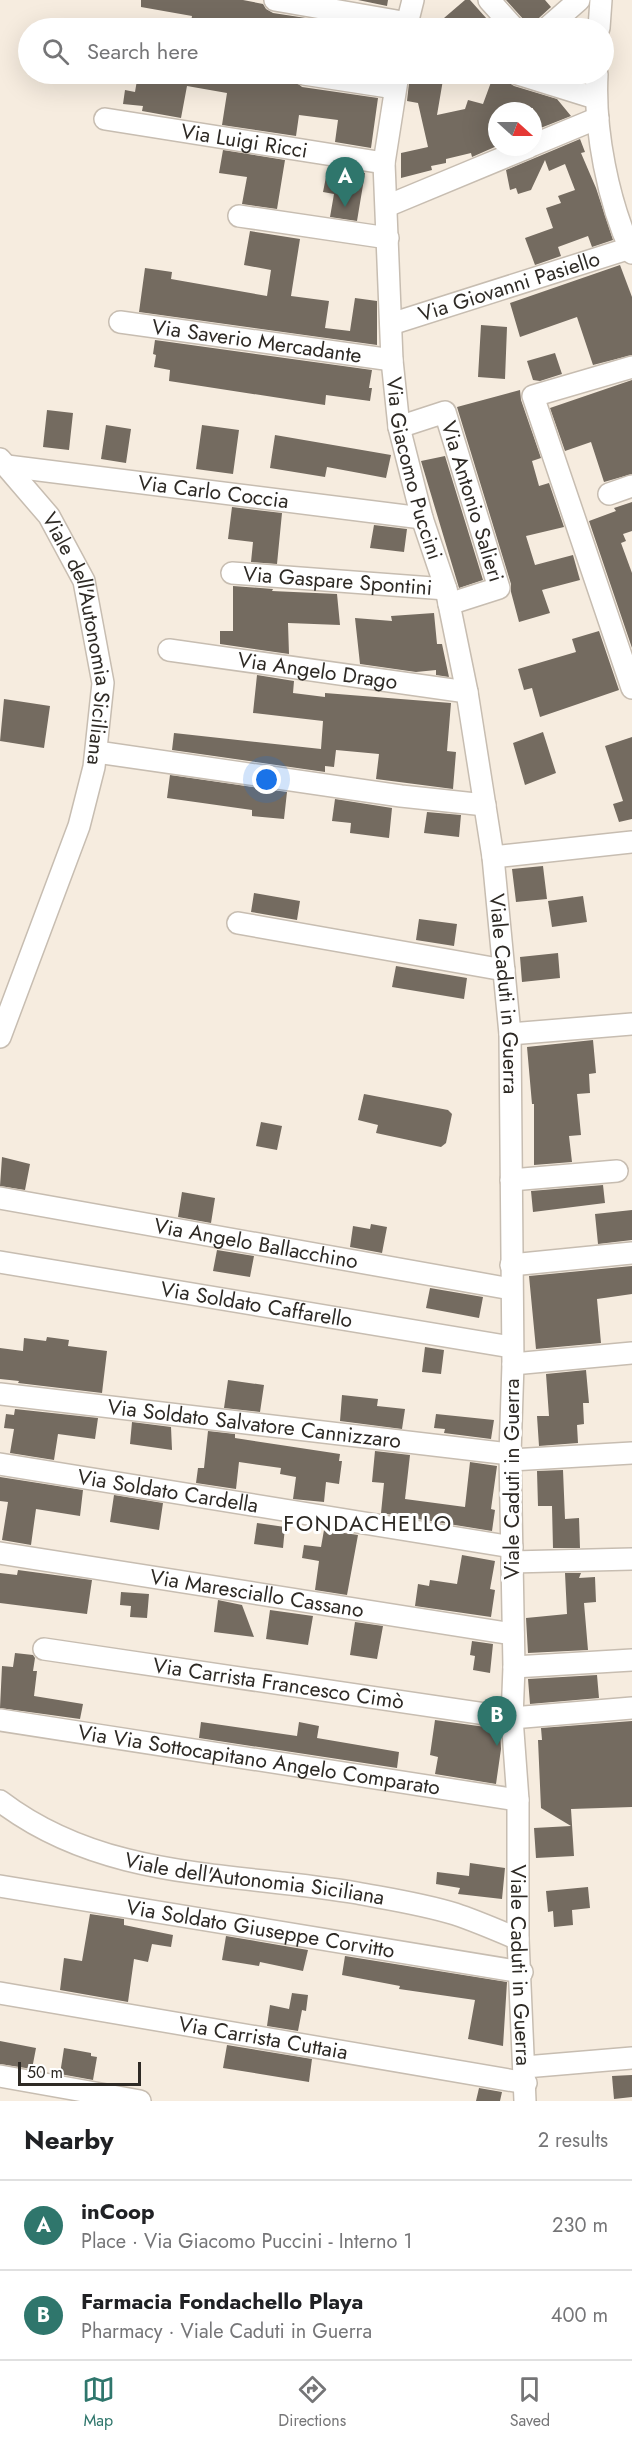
<!DOCTYPE html>
<html lang="en">
<head>
<meta charset="utf-8">
<style>
	body { margin:0; font-family:Jost,sans-serif; background:#f2f2f2; color:#202124 }
	.compass { position:absolute; left:488px; top:102px; width:54px; height:54px; border-radius:50%; background:#fff; box-shadow:0 6px 24px #0002; rotate:111deg }
	.scale { position:absolute; left:18px; bottom:15px; width:123px; box-sizing:border-box; padding-left:6px; border:3px solid #2e2a25; border-top:0; font-size:16px; line-height:21px; white-space:nowrap; color:#2e2a25; -webkit-text-stroke:4px #fff; paint-order:stroke }
	.you { position:absolute; left:267px; top:780px; width:21px; height:21px; margin:-15px; border:4px solid #fff; border-radius:50%; background:#1a73e8; box-shadow:0 0 0 9px #1a73e833 }
	.badge { display:grid; place-items:center; width:39px; height:39px; border-radius:50%; background:#2f766c; color:#fff; font-size:20px; font-weight:700 }
	.pin { position:absolute; translate:-50% -50px; filter:drop-shadow(0 2px 3px #0008) }
	.pin::after { content:''; position:absolute; top:32px; width:21px; height:18px; background:inherit; clip-path:polygon(0 0,100% 0,50% 100%) }
	.list { margin:0; padding:0; list-style:none }
	h2 { display:flex; justify-content:space-between; align-items:center; height:78px; margin:0; padding:0 24px; font-size:26px }
	h2 small { font-size:20px; font-weight:400; color:#757577 }
	.list li { display:grid; grid-template-columns:39px 1fr auto; gap:18px; align-items:center; box-sizing:border-box; height:90px; padding:0 24px; border-top:2px solid #e0e0e0 }
	.list b { display:block; font-size:22px; white-space:nowrap }
	.list p { margin:0; font-size:20px; white-space:nowrap; color:#757577 }
	.list em { font-size:20px; font-style:normal; color:#757577 }
	.icon { flex:none; width:33px; height:33px; fill:none; stroke:currentColor; stroke-width:2; stroke-linecap:round; stroke-linejoin:round }
	.map { position:relative; flex:none; width:632px; height:2101px; overflow:hidden }
	.search { position:absolute; background:#fff; box-shadow:0 6px 24px #0002; left:18px; right:18px; top:18px; height:66px; display:flex; align-items:center; gap:15px; box-sizing:border-box; padding:0 21px; border-radius:33px; color:#757577; font-size:22px }
	.sheet { height:258px; background:#fff }
	nav { display:flex; justify-content:space-around; align-items:center; box-sizing:border-box; height:84px; border-top:2px solid #e0e0e0; background:#fff; font-size:16px; color:#757577 }
	nav a { display:grid; justify-items:center; gap:3px }
	nav .on { color:#2f766c }
	.map>svg:first-child { display:block }
</style>
</head>
<body>
<div class="map">
<svg width="632" height="2101" viewBox="0 0 632 2101">
	<rect width="100%" height="100%" fill="#f6ecdf"/>
	<path fill="#746b60" d="M141,0H243L263,4L266,9L273,13L306,18L304,28H190L192,16L141,7Z
		M358,0H388L387,6Z
		M465,0H470L495,28H453L444,18Z
		M506,0H545L551,7L528,28L524,20Z
		M138,74H261L292,78L302,87L378,98L371,148L335,142L338,120L299,115L296,136L222,125L227,93L187,86L181,118L142,111L143,106L123,104L125,90L135,92Z
		M410,74H444L437,115L465,109L468,100L483,104L494,74H501L506,75L508,82L514,86L557,99L571,116L533,131V108L497,109V146L472,157L471,153L446,159V163L431,166L432,170L401,178V153L428,147L418,103L407,101Z
		M580,139L585,152L581,153L596,188L613,240L592,247L588,236L558,247L561,256L535,265L525,238L553,228L546,208L561,203L558,196L575,190L565,164L549,171L545,160L531,190L518,194L516,188L510,190L506,170Z
		M223,150L285,160L277,209L242,204L247,177L219,173Z
		M328,167L365,173L357,221L330,217L334,194L323,192Z
		M250,231L300,239L291,296L329,301L325,328L350,331L355,298L377,301V345L139,312L145,268L172,272L171,279L267,296L271,270L244,265Z
		M620,265L632,297V355L593,365L577,317L520,337L510,303Z
		M481,325L507,327L505,379L478,377Z
		M155,340L372,370L369,388H372L370,401L326,395L325,405L169,381L170,370L154,367L156,355L153,354Z
		M555,353L562,374L540,381L533,380L527,361Z
		M632,380V474L604,482L591,442L565,451L550,408Z
		M520,390L521,400L541,458L532,461L539,486L549,483L564,527L526,536L535,565L573,555L580,580L542,590L550,613L519,622L511,592V584L457,407Z
		M47,410L73,413L69,450L43,447Z
		M106,425L131,429L126,463L101,459Z
		M202,425L239,430L233,474L196,469Z
		M275,435L391,455L386,478L327,467L325,477L270,468Z
		M445,456L483,580L459,588L421,461Z
		M632,502V531L623,534L626,541L621,543L632,573V648L589,521L616,511L614,508Z
		M232,507L282,513L277,564L251,562L253,542L228,539Z
		M374,525L407,529L404,552L370,548Z
		M233,586L273,589L272,591L337,594L340,625L288,623L289,654L220,644V631H233Z
		M434,613L437,644H442L449,677L436,675V670L416,672L360,664L355,618L392,621L391,616Z
		M599,631L619,690L540,717L532,688L524,690L518,669L576,652L572,639Z
		M257,675L294,681L293,693L325,697V693L451,703L447,751L456,752L453,789L376,779L379,754L336,750L334,767L325,766V772L172,750L174,733L321,749L323,721L253,713Z
		M4,699L50,706L44,748L0,741Z
		M543,732L556,773L525,785L513,743Z
		M632,737V819L619,822L613,804L623,801L605,746Z
		M170,775L287,792L284,819L252,816V810L167,798Z
		M335,799L392,808L389,838L350,833L351,823L332,821Z
		M427,812L461,815L459,837L424,833Z
		M543,866L547,899L516,902L512,869Z
		M254,893L300,901L297,920L251,912Z
		M583,896L587,922L552,927L548,901Z
		M419,919L457,924L454,946L416,940Z
		M558,953L560,978L522,982L520,957Z
		M396,966L467,978L464,999L392,987Z
		M593,1040L596,1073L589,1074L590,1093L577,1094L581,1135L569,1136L572,1162L534,1165V1104H532L527,1047Z
		M364,1094L448,1110L452,1114L446,1143L441,1147L376,1133L378,1125L358,1120Z
		M261,1122L282,1126L277,1150L256,1146Z
		M2,1157L30,1164L25,1190L0,1186Z
		M603,1185L605,1203L533,1212L531,1191Z
		M182,1192L215,1198L211,1223L178,1217Z
		M632,1210V1240L598,1244L595,1214Z
		M371,1224L387,1227L382,1253L350,1247L353,1226L370,1229Z
		M217,1250L254,1256L250,1277L213,1271Z
		M632,1266V1294L597,1299L601,1343L536,1349L529,1276Z
		M430,1288L483,1297L479,1318L426,1308Z
		M47,1337L69,1340L68,1346L107,1351L102,1393L18,1383L19,1381L0,1379V1348L23,1351L24,1338L46,1341Z
		M425,1347L444,1350L441,1374L422,1372Z
		M586,1370L589,1403H583L584,1424L577,1425L578,1443L539,1446L537,1416H549L546,1374Z
		M228,1380L264,1385L260,1412L224,1408Z
		M342,1395L378,1399L377,1406L405,1409L402,1429L340,1421Z
		M15,1409L98,1418L95,1439L58,1434L54,1460L10,1453L14,1429L4,1428L6,1414L14,1415Z
		M436,1414L494,1420L491,1439L444,1433L445,1429L434,1428Z
		M132,1422L171,1427L172,1450L130,1444Z
		M208,1431L235,1434V1438L340,1454L339,1461H342L339,1484L326,1482L324,1502L293,1499L296,1477L280,1474L281,1468L239,1462L236,1489L196,1483L198,1468H204Z
		M375,1451L410,1455L405,1499L465,1507L470,1462L497,1466L491,1509L495,1510L492,1531L381,1513L384,1483L372,1482Z
		M563,1470L565,1519L579,1518L580,1548H553L552,1506H538L537,1471Z
		M0,1477L83,1490L80,1516L36,1509L31,1545L2,1540L8,1502L0,1501Z
		M114,1495L163,1503L159,1530L110,1522Z
		M257,1523L285,1527L283,1548L254,1544Z
		M324,1530L358,1535L347,1595L315,1590L319,1561L302,1558L304,1545L321,1547Z
		M462,1555L495,1561L490,1589L495,1590L491,1617L415,1606L418,1584L429,1586L430,1580L457,1584Z
		M18,1570L92,1580L87,1614L0,1603V1573L17,1575Z
		M565,1573H581L579,1578L595,1577L596,1602L584,1603L588,1650L528,1653L526,1618L567,1614Z
		M121,1592L149,1594L147,1618L130,1617L131,1606L120,1605Z
		M218,1600L242,1605L254,1637L214,1632Z
		M270,1610L313,1616L308,1645L266,1639Z
		M355,1622L383,1626L377,1659L350,1655Z
		M472,1641L493,1644L490,1673L473,1670L475,1656L470,1655Z
		M15,1653L33,1655L35,1658L33,1671H37L34,1696L83,1704L80,1719L0,1708L2,1666L13,1667Z
		M597,1675L599,1698L530,1704L528,1679Z
		M435,1720L500,1729L501,1749L496,1784L435,1774L438,1757L430,1755Z
		M632,1721V1807L571,1809L574,1856L536,1858L534,1828L571,1826L541,1808L538,1740H542L541,1728Z
		M201,1722L297,1736L299,1722L319,1726L317,1738L399,1752L397,1768L199,1738Z
		M470,1863L505,1868L502,1899L458,1894L460,1888L436,1884L437,1872L469,1876Z
		M588,1887L590,1908L572,1910L573,1925L554,1927L553,1911L548,1912L546,1891Z
		M90,1914L124,1919V1925L173,1935L171,1947L152,1944L148,1962L134,1959L128,2002L60,1990L64,1958L82,1961Z
		M226,1936L308,1950L303,1971L260,1962L259,1966L222,1960Z
		M345,1956L507,1982L503,2046L468,2039L475,2000L399,1989L400,1986L342,1975Z
		M292,1993L308,1995L306,2011L302,2010L298,2031L267,2026L270,2005L289,2009Z
		M0,2041L36,2048L32,2069L0,2064Z
		M227,2045L312,2059L309,2082L223,2068Z
		M64,2048L91,2053V2056L97,2057L93,2080L60,2074Z
		M632,2075V2097L614,2099L612,2076Z
		M479,2088L502,2092L500,2101H476Z"/>
	<g fill="none" stroke-linecap="round" stroke-linejoin="round">
		<g stroke="#c7bdb1" stroke-width="24">
			<g id="minor">
				<path d="M275,0L408,23"/>
				<path d="M489,0L514,28"/>
				<path d="M406,28L413,0"/>
				<path d="M547,28L579,0"/>
				<path d="M599,28L601,0"/>
				<path d="M304,74L395,88"/>
				<path id="s1" d="M398,74L384,163L392,360L399,427L422,518L446,589L467,692L493,857L510,1034L513,1364L510,1454L514,1667L512,1718L518,1800V1939L525,2101"/>
				<path d="M518,74L595,98"/>
				<path d="M597,74C594,130 608,202 632,253"/>
				<path id="s2" d="M105,119L384,163"/>
				<path d="M533,145L598,118"/>
				<path d="M387,206L529,147"/>
				<path d="M239,216L388,238"/>
				<path id="s3" d="M120,322L392,360"/>
				<path id="s4" d="M391,324L630,248"/>
				<path d="M632,367L533,396L632,688"/>
				<path id="s5" d="M399,427L445,412L499,588L449,604"/>
				<path id="s6" d="M0,459L49,516L84,581L103,683L94,767L79,826L0,1037"/>
				<path id="s7" d="M7,466L422,518"/>
				<path d="M609,494L632,486"/>
				<path id="s8" d="M232,573L446,589"/>
				<path id="s9" d="M169,650L467,692"/>
				<path d="M97,752L401,796L485,805"/>
				<path d="M493,857L632,842"/>
				<path d="M238,923L504,970"/>
				<path d="M510,1034L632,1024"/>
				<path d="M511,1180L617,1171"/>
				<path id="s10" d="M0,1198L511,1289"/>
				<path id="s11" d="M0,1262L511,1347"/>
				<path d="M511,1265L632,1253"/>
				<path d="M513,1364L632,1353"/>
				<path id="s12" d="M0,1394L510,1454"/>
				<path d="M511,1460L632,1453"/>
				<path id="s13" d="M0,1464L512,1547"/>
				<path id="s14" d="M0,1553L513,1634"/>
				<path d="M512,1562L632,1559"/>
				<path id="s15" d="M44,1649L512,1718L632,1708"/>
				<path d="M514,1667L632,1660"/>
				<path id="s16" d="M0,1720L518,1800"/>
				<path id="s17" d="M0,1801C105,1881 233,1872 357,1893C389,1899 423,1904 455,1914C476,1921 497,1930 518,1939"/>
				<path id="s18" d="M0,1886L522,1972"/>
				<path id="s19" d="M0,1993L526,2083"/>
				<path d="M525,2067L632,2058"/>
				<path d="M0,2076L140,2101"/>
			</g>
		</g>
		<use href="#minor" stroke="#fff" stroke-width="21"/>
	</g>
	<g text-anchor="middle" stroke-width="6" stroke-linejoin="round" paint-order="stroke">
		<g font-size="21" fill="#2e2a25" stroke="#fff">
			<text dy="7" stroke="none"><textPath href="#s2" startOffset="141">Via Luigi Ricci</textPath></text>
			<text dy="7" stroke="none"><textPath href="#s4" startOffset="124">Via Giovanni Pasiello</textPath></text>
			<text dy="7" stroke="none"><textPath href="#s3" startOffset="138">Via Saverio Mercadante</textPath></text>
			<text dy="7" stroke="none"><textPath href="#s1" startOffset="398">Via Giacomo Puccini</textPath></text>
			<text dy="7" stroke="none"><textPath href="#s7" startOffset="208">Via Carlo Coccia</textPath></text>
			<text dy="7" stroke="none"><textPath href="#s5" startOffset="142">Via Antonio Salieri</textPath></text>
			<text dy="7" stroke="none"><textPath href="#s8" startOffset="106">Via Gaspare Spontini</textPath></text>
			<text dy="7" stroke="none"><textPath href="#s6" startOffset="204">Viale dell'Autonomia Siciliana</textPath></text>
			<text dy="7" stroke="none"><textPath href="#s9" startOffset="150">Via Angelo Drago</textPath></text>
			<text dy="7" stroke="none"><textPath href="#s1" startOffset="933">Viale Caduti in Guerra</textPath></text>
			<text dy="7" stroke="none"><textPath href="#s10" startOffset="260">Via Angelo Ballacchino</textPath></text>
			<text dy="7" stroke="none"><textPath href="#s11" startOffset="260">Via Soldato Caffarello</textPath></text>
			<text dy="7" stroke="none"><textPath href="#s12" startOffset="256">Via Soldato Salvatore Cannizzaro</textPath></text>
			<text transform="translate(512 1479) rotate(-90)" y="7">Viale Caduti in Guerra</text>
			<text dy="7" stroke="none"><textPath href="#s13" startOffset="170">Via Soldato Cardella</textPath></text>
			<text dy="7" stroke="none"><textPath href="#s14" startOffset="260">Via Maresciallo Cassano</textPath></text>
			<text dy="7" stroke="none"><textPath href="#s15" startOffset="237">Via Carrista Francesco Cimò</textPath></text>
			<text dy="7" stroke="none"><textPath href="#s16" startOffset="262">Via Via Sottocapitano Angelo Comparato</textPath></text>
			<text dy="7" stroke="none"><textPath href="#s17" startOffset="270">Viale dell'Autonomia Siciliana</textPath></text>
			<text dy="7" stroke="none"><textPath href="#s18" startOffset="264">Via Soldato Giuseppe Corvitto</textPath></text>
			<text dy="7" stroke="none"><textPath href="#s1" startOffset="1905">Viale Caduti in Guerra</textPath></text>
			<text dy="7" stroke="none"><textPath href="#s19" startOffset="267">Via Carrista Cuttaia</textPath></text>
		</g>
		<g font-size="22" letter-spacing="1.5" fill="#2e2a25" stroke="#fff">
			<text x="368" y="1531">FONDACHELLO</text>
		</g>
	</g>
</svg>
<svg class="compass" viewBox="-18 -18 36 36"><path d="M0-13l5 13h-10z" fill="#e53935"/><path d="M0 13l5-13h-10z" fill="#757577"/></svg>
<div class="scale">50 m</div>
<div class="you"></div>
<div class="pin badge" style="left:345px;top:207px">A</div>
<div class="pin badge" style="left:497px;top:1746px">B</div>
<div class="search"><svg class="icon" aria-label="search" viewBox="0 0 24 24"><circle cx="10" cy="10" r="6"/><path d="M15 15l6 6"/></svg>Search here</div>
</div>
<section class="sheet">
<h2>Nearby<small>2 results</small></h2>
<ul class="list">
<li><span class="badge">A</span><div><b>inCoop</b><p>Place · Via Giacomo Puccini - Interno 1</p></div><em>230 m</em></li>
<li><span class="badge">B</span><div><b>Farmacia Fondachello Playa</b><p>Pharmacy · Viale Caduti in Guerra</p></div><em>400 m</em></li>
</ul>
</section>
<nav>
<a class="on"><svg class="icon" aria-label="map" viewBox="0 0 24 24"><path d="M3 6l6-2 6 2 6-2v14l-6 2-6-2-6 2zM9 4v14M15 6v14"/></svg>Map</a>
<a><svg class="icon" aria-label="directions" viewBox="0 0 24 24"><path d="M12 3l9 9-9 9-9-9zM9 14v-3h6M13 9l2 2-2 2"/></svg>Directions</a>
<a><svg class="icon" aria-label="saved" viewBox="0 0 24 24"><path d="M7 4h10v16l-5-4-5 4z"/></svg>Saved</a>
</nav>
</body>
</html>
